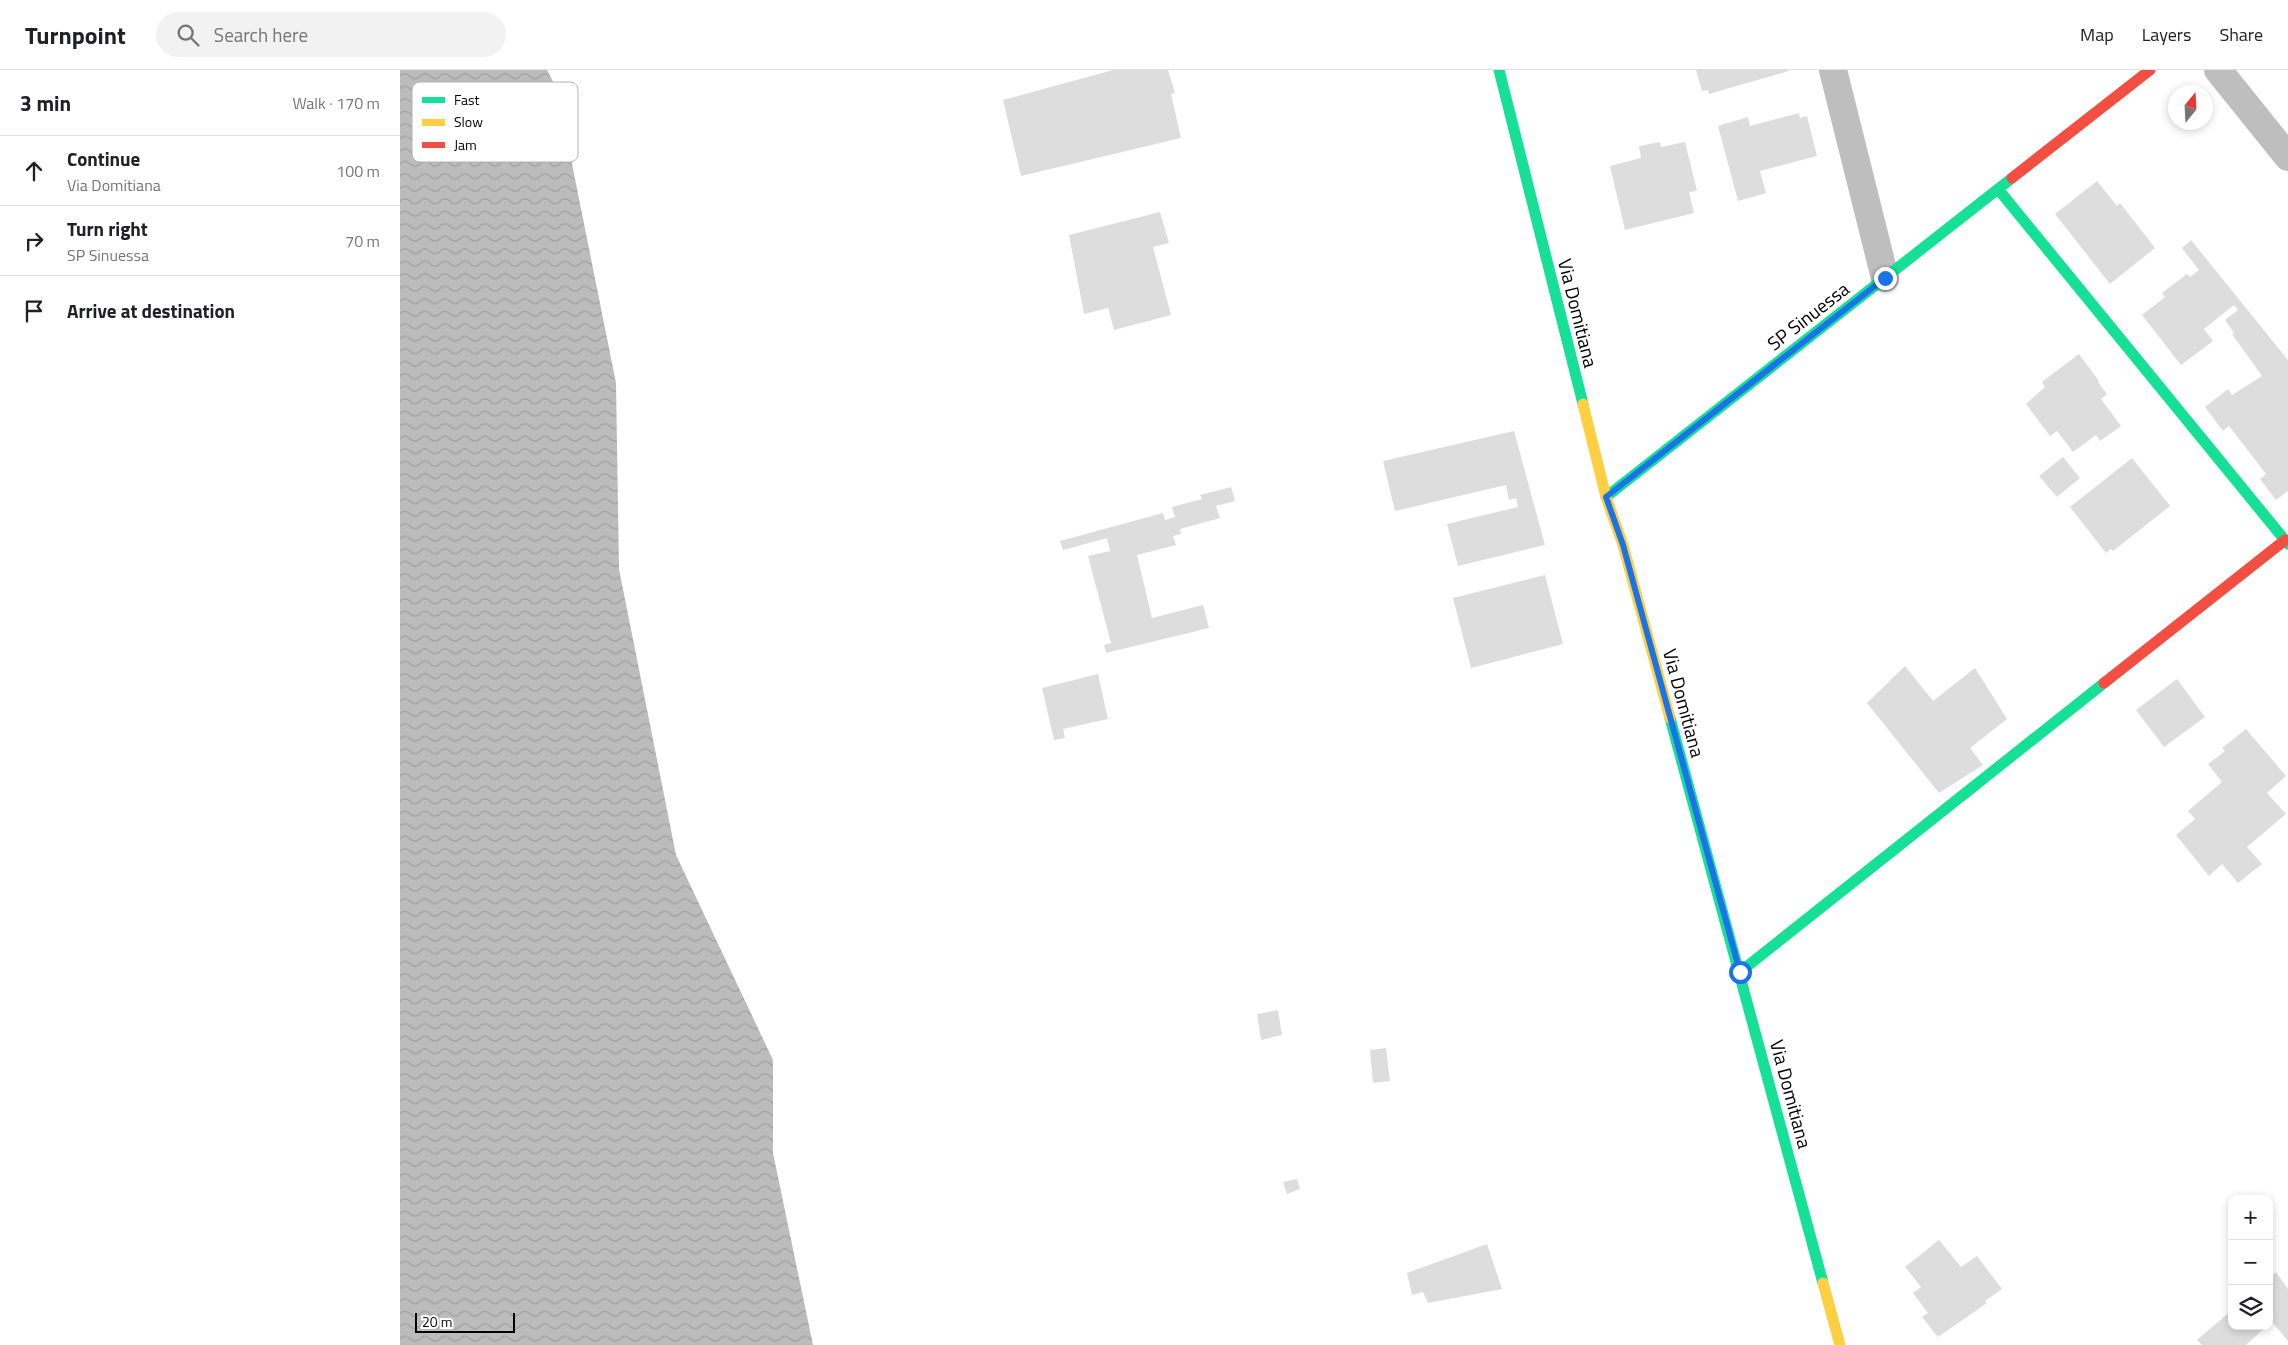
<!DOCTYPE html>
<html lang="en">
<head>
<meta charset="utf-8">
<style>
	body { margin:0; font-family:"Titillium Web",sans-serif; background:#f2f2f2; color:#202124 }
	.controls { position:absolute; right:15px; bottom:15px; display:grid; overflow:hidden; border-radius:10px; box-shadow:0 2px 8px #0003 }
	.controls button { width:45px; height:45px; display:grid; place-items:center; padding:0; border:0; border-bottom:1px solid #e0e0e0; background:#fff; color:#202124; font:25px sans-serif }
	.compass { position:absolute; left:1768px; top:15px; width:45px; height:45px; border-radius:50%; background:#fff; box-shadow:0 2px 8px #0003; rotate:18deg }
	.scale { position:absolute; left:15px; bottom:12px; width:100px; box-sizing:border-box; padding-left:5px; border:2px solid #000; border-top:0; font-size:14px; line-height:18px; white-space:nowrap; color:#000; -webkit-text-stroke:4px #fff; paint-order:stroke }
	.stop { position:absolute; width:15px; height:15px; margin:-11px; border:4px solid #1a73e8; border-radius:50%; background:#fff }
	.stop.end { background:#1a73e8; border-color:#fff; box-shadow:0 1px 5px #0008 }
	.list { margin:0; padding:0; list-style:none }
	h2 { display:flex; justify-content:space-between; align-items:center; height:65px; margin:0; padding:0 20px; font-size:21px }
	h2 small { font-size:16px; font-weight:400; color:#757577 }
	.list li { display:grid; grid-template-columns:32px 1fr auto; gap:15px; align-items:center; box-sizing:border-box; height:70px; padding:0 20px; border-top:1px solid #e0e0e0 }
	.list b { display:block; font-size:19px; white-space:nowrap }
	.list p { margin:0; font-size:16px; white-space:nowrap; color:#757577 }
	.list em { font-size:16px; font-style:normal; color:#757577 }
	.icon { flex:none; width:28px; height:28px; fill:none; stroke:currentColor; stroke-width:2; stroke-linecap:round; stroke-linejoin:round }
	.map { position:relative; flex:none; width:1888px; height:1275px; overflow:hidden }
	header { display:flex; align-items:center; gap:30px; box-sizing:border-box; height:70px; padding:0 25px; background:#fff; border-bottom:1px solid #e0e0e0 }
	header strong { font-size:24px }
	nav { display:flex; gap:28px; margin-inline-start:auto; font-size:18px }
	.search { width:350px; height:45px; background:#f2f2f2; display:flex; align-items:center; gap:12px; box-sizing:border-box; padding:0 18px; border-radius:28px; color:#757577; font-size:19px }
	main { display:flex }
	aside { flex:1; background:#fff }
	.map>svg:first-child { display:block }
</style>
</head>
<body>
<header>
<strong>Turnpoint</strong>
<div class="search"><svg class="icon" aria-label="search" viewBox="0 0 24 24"><circle cx="10" cy="10" r="6"/><path d="M15 15l6 6"/></svg>Search here</div>
<nav><a>Map</a><a>Layers</a><a>Share</a></nav>
</header>
<main>
<aside>
<h2>3 min<small>Walk · 170 m</small></h2>
<ul class="list">
<li><svg class="icon" aria-label="ahead" viewBox="0 0 24 24"><path d="M12 20V5M6 11l6-6 6 6"/></svg><div><b>Continue</b><p>Via Domitiana</p></div><em>100 m</em></li>
<li><svg class="icon" aria-label="right" viewBox="0 0 24 24"><path d="M7 20v-9h11M14 6l5 5-5 5"/></svg><div><b>Turn right</b><p>SP Sinuessa</p></div><em>70 m</em></li>
<li><svg class="icon" aria-label="arrive" viewBox="0 0 24 24"><path d="M6 21V4h12l-3 4 3 4H6"/></svg><div><b>Arrive at destination</b></div></li>
</ul>
</aside>
<div class="map">
<svg width="1888" height="1275" viewBox="0 0 1888 1275">
	<defs>
		<pattern id="water-waves" width="16" height="10" patternUnits="userSpaceOnUse" patternTransform="scale(1.25)"><rect width="16" height="10" fill="#bcbcbc"/><path d="M0 5q4-4 8 0t8 0" fill="none" stroke="#a0a0a0"/></pattern>
	</defs>
	<rect width="100%" height="100%" fill="#fff"/>
	<path fill="url(#water-waves)" d="M0,0H147L157,19L216,313L219,499L276,785L373,990V1083L413,1275H0Z"/>
	<path fill="#ddd" d="M713,0H768L775,23L771,24L781,68L621,106L603,30Z
		M1296,0H1388L1389,1L1309,24L1308,20L1302,21Z
		M1399,43L1400,48L1407,46L1417,86L1360,101L1366,123L1338,131L1318,56L1348,47L1350,56Z
		M1260,72L1261,77L1285,72L1297,121L1289,122L1294,143L1225,160L1210,96L1241,88L1239,76Z
		M1697,111L1717,136L1720,133L1755,178L1710,214L1655,144Z
		M760,142L769,173L753,177L771,245L714,260L708,238L684,244L669,165Z
		M1791,170L1888,290V421L1876,430L1860,409L1866,404L1829,356L1823,361L1805,337L1828,319L1832,325L1862,306L1832,264L1834,263L1825,250L1838,240L1834,235L1804,259L1813,271L1781,295L1742,245L1765,227L1762,223L1787,204L1790,207L1799,200L1782,178Z
		M1679,284L1699,311L1698,312L1707,324L1701,329L1721,356L1700,371L1696,365L1673,382L1657,361L1650,366L1626,334L1645,317L1642,312Z
		M1114,361L1145,475L1058,496L1047,454L1118,437L1116,428L1109,430L1106,415L995,441L983,391Z
		M1663,387L1680,408L1657,427L1639,406Z
		M1732,388L1770,436L1713,481L1711,479L1706,483L1670,437Z
		M831,417L835,431L816,436L820,448L780,459L781,464L773,466L776,475L737,485L752,548L803,535L809,558L706,583L704,575L711,573L688,486L710,481L707,468L663,480L660,471L763,443L765,450L775,447L772,437L802,429L800,425Z
		M1145,505L1163,574L1071,598L1053,528Z
		M1505,596L1533,631L1575,598L1607,649L1570,678L1583,695L1539,723L1467,633Z
		M698,604L708,649L663,659L665,668L654,670L642,618Z
		M1777,609L1805,647L1764,677L1736,640Z
		M1846,659L1886,706L1867,723L1886,744L1847,777L1862,794L1838,813L1822,794L1809,806L1776,765L1795,749L1788,741L1822,712L1808,694L1825,681L1822,678Z
		M878,940L882,965L861,970L857,944Z
		M986,978L990,1011L973,1013L970,980Z
		M897,1109L900,1119L887,1124L883,1112Z
		M1539,1170L1561,1197L1577,1186L1602,1219L1585,1231L1587,1233L1538,1267L1522,1247L1528,1243L1513,1223L1521,1217L1505,1197Z
		M1087,1174L1102,1219L1028,1233L1023,1222L1012,1225L1007,1203Z
		M1876,1202L1888,1219V1271L1872,1252L1869,1254V1208Z
		M1832,1240V1256H1867L1846,1275H1802L1797,1270Z"/>
	<g fill="none" stroke-linecap="round" stroke-linejoin="round">
		<path stroke="#bebebe" stroke-width="28" d="M1433,0L1485,208
			M1818,0L1888,87"/>
		<path stroke="#16e098" stroke-width="11" d="M1099,0L1183,334
			M1598,119L1888,474
			M1206,427L1612,108
			M1270,648L1423,1213
			M1340,902L1704,613"/>
		<path stroke="#ffcf43" stroke-width="11" d="M1183,334L1206,427L1223,475L1270,648
			M1423,1213L1440,1275"/>
		<path stroke="#f24e42" stroke-width="11" d="M1612,108L1750,0
			M1704,613L1885,470"/>
	</g>
	<g fill="none" stroke-linecap="round" stroke-linejoin="round">
		<path stroke="#1a73e8" stroke-width="6" d="M1340,902L1223,475L1206,427L1485,208"/>
	</g>
	<g text-anchor="middle" stroke-width="5" stroke-linejoin="round" paint-order="stroke">
		<g font-size="19" fill="#000" stroke="#fff">
			<text transform="translate(1178 243) rotate(76)" y="7">Via Domitiana</text>
			<text transform="translate(1408 246) rotate(-38)" y="7">SP Sinuessa</text>
			<text transform="translate(1284 633) rotate(75)" y="7">Via Domitiana</text>
			<text transform="translate(1391 1024) rotate(75)" y="7">Via Domitiana</text>
		</g>
	</g>
	<rect x="12" y="12" width="166" height="80" rx="8" fill="#fff" stroke="#b2b2b2" stroke-width="1"/>
	<rect x="22" y="27" width="23" height="6" fill="#16e098"/>
	<rect x="22" y="49" width="23" height="7" fill="#ffcf43"/>
	<rect x="22" y="72" width="23" height="6" fill="#f24e42"/>
	<g font-size="14" fill="#000">
		<text x="54" y="35">Fast</text>
		<text x="54" y="57">Slow</text>
		<text x="54" y="80">Jam</text>
	</g>
</svg>
<div class="controls">
<button>+</button>
<button>−</button>
<button><svg class="icon" aria-label="layers" viewBox="0 0 24 24"><path d="M12 4l9 5-9 5-9-5zM3 14l9 5 9-5"/></svg></button>
</div>
<svg class="compass" viewBox="-18 -18 36 36"><path d="M0-13l5 13h-10z" fill="#e53935"/><path d="M0 13l5-13h-10z" fill="#757577"/></svg>
<div class="scale">20 m</div>
<div class="stop" style="left:1340px;top:902px"></div>
<div class="stop end" style="left:1485px;top:208px"></div>
</div>
</main>
</body>
</html>
